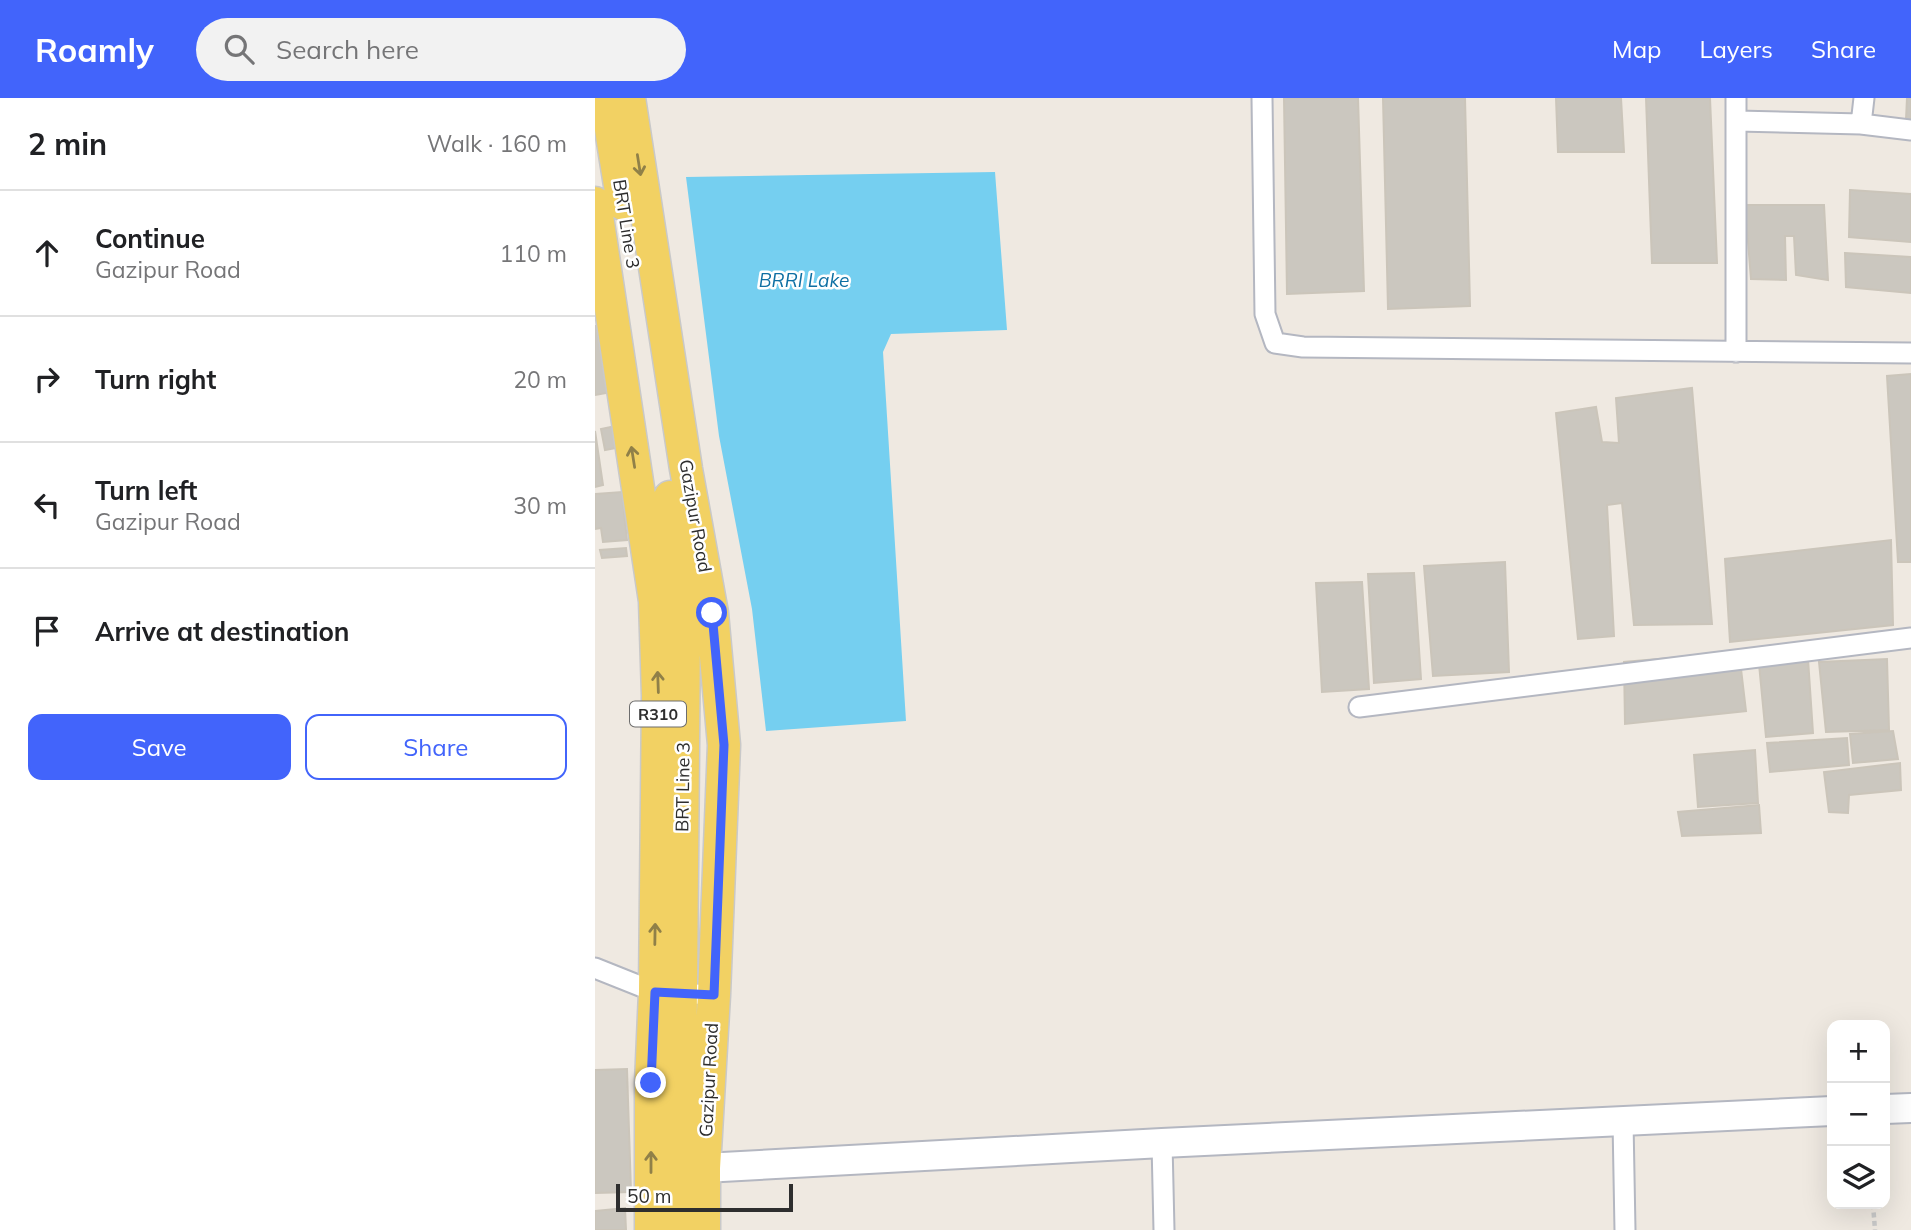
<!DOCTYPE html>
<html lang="en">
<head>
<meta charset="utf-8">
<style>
	body { margin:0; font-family:Mulish,sans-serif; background:#f2f2f2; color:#202124 }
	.controls { position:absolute; right:21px; bottom:21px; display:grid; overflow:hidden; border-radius:14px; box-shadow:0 7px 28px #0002 }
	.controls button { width:63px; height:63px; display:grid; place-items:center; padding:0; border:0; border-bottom:2px solid #e0e0e0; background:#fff; color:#202124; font:35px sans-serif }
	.scale { position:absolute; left:21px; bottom:18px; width:177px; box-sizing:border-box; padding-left:7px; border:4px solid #2e2e2e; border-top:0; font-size:19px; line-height:24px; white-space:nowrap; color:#2e2e2e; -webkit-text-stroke:5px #fff; paint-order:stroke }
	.stop { position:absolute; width:21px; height:21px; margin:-16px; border:5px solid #4264fb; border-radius:50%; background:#fff }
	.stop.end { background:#4264fb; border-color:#fff; box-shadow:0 2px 7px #0008 }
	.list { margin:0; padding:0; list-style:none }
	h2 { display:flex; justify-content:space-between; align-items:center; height:91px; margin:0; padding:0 28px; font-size:30px }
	h2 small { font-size:23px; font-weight:400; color:#757577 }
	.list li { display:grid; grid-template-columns:46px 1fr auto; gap:21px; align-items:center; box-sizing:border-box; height:126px; padding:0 28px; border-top:2px solid #e0e0e0 }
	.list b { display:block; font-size:26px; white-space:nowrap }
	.list p { margin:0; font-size:23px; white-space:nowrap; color:#757577 }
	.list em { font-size:23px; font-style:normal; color:#757577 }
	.actions { display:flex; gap:14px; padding:21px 28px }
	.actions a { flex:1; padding:16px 0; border:2px solid #4264fb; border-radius:14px; text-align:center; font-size:24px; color:#4264fb }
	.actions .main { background:#4264fb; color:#fff }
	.icon { flex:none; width:38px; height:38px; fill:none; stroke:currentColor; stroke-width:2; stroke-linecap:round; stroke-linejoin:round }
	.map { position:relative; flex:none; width:1316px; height:1132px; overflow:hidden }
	header { display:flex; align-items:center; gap:42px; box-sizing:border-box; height:98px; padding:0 35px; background:#4264fb; color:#fff }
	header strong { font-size:33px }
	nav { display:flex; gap:38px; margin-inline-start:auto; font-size:24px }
	.search { width:490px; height:63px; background:#f2f2f2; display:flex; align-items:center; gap:18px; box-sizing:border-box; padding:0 24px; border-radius:38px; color:#757577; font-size:26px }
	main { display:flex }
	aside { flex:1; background:#fff }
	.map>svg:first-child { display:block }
</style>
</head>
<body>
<header>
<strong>Roamly</strong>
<div class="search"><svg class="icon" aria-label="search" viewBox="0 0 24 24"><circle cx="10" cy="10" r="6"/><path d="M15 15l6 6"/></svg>Search here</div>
<nav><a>Map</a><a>Layers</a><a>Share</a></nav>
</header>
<main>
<aside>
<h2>2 min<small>Walk · 160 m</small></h2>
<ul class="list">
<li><svg class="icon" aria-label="ahead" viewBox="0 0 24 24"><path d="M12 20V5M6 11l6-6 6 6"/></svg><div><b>Continue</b><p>Gazipur Road</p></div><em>110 m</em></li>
<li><svg class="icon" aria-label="right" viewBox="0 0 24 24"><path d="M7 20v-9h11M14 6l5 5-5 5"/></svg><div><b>Turn right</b></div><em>20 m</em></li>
<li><svg class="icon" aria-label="left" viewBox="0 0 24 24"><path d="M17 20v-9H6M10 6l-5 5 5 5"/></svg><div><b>Turn left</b><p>Gazipur Road</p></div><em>30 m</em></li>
<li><svg class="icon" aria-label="arrive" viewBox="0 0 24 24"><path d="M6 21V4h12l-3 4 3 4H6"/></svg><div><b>Arrive at destination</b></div></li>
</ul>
<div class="actions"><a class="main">Save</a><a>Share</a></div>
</aside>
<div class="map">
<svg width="1316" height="1132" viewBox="0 0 1316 1132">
	<rect width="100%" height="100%" fill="#efe9e1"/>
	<path fill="#75cff0" d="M400,74L412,232L296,236L288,254L311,623L171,633L157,511L124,338L91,79Z"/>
	<path fill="#cbc7bf" stroke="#cbc5ba" stroke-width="2" d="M689,0H763L769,193L692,196Z
		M788,0H870L875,208L793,211Z
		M961,0H1026L1029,54H963Z
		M1051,0H1115L1122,165H1057Z
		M1312,0H1316V23L1311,22Z
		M1255,92L1316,96V144L1254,139Z
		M1150,107H1229L1233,182L1201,177L1199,138H1190L1191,182L1156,181Z
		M1250,155L1316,159V195L1251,189Z
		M6,227L17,294L0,297V228Z
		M1316,276V464H1303L1292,278Z
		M1097,290L1117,526L1039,527L1027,405L1012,407L1019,538L983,541L961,315L1001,309L1007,344L1024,345L1021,300Z
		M21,328L26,349L10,352L6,331Z
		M0,333L8,387L0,389Z
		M27,394L32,442L8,444L6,430L0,431V396Z
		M1296,442L1298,527L1135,544L1130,461Z
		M31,450L32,458L7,460L5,452Z
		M910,464L914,574L838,578L829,468Z
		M819,475L826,581L779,585L773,476Z
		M767,484L774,591L727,594L721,485Z
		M1144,554L1151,613L1030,626L1029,564Z
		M1213,561L1218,635L1171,639L1164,566Z
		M1292,561L1294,632L1231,634L1224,564Z
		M1298,633L1303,661L1258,665L1255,636Z
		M1252,640L1254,667L1175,674L1172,645Z
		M1160,652L1163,705L1103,709L1099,657Z
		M1305,665L1306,692L1254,697L1253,715L1234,714L1229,674Z
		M1164,707L1166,735L1087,738L1083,714Z
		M32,971L36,1094L0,1095V972Z
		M30,1110L31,1132H0V1113Z"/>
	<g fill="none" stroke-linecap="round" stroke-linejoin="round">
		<g stroke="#b4b7c1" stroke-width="23">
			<path id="street" d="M667,0L670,216L680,245L708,249L1316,255
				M1142,23L1266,26L1316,32
				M1266,26L1269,0
				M1141,254V0
				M764,609L1316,540
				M0,870L60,894L119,897
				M1028,1023L1030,1132
				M567,1045L569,1132"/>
		</g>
		<g stroke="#b4b7c1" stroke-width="32">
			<path id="secondary" d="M1290,1011L1316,1010
				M109,1070L567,1045L1237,1013"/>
		</g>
		<g stroke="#c9c9c9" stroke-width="35">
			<path id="primary" d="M11,0L28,106
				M34,0L91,371L117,515L129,647L119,897L109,1070V1132
				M0,105L60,503L63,598L60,894L56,985V1132
				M75,399L85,468L89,530L84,1132"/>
		</g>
		<path stroke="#c9c9c9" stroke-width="4.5" stroke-dasharray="5 3.5" stroke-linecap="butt" d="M1278,1106L1280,1132"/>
		<use href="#street" stroke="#fff" stroke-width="19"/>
		<use href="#secondary" stroke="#fff" stroke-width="28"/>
		<use href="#primary" stroke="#f2d163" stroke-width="32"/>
	</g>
	<defs><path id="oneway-shaft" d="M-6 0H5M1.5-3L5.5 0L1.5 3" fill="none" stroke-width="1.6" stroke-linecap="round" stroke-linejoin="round" transform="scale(1.75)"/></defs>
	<g stroke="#908048">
		<use href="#oneway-shaft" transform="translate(44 67) rotate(81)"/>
		<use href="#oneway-shaft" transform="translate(38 359) rotate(-99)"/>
		<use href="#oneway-shaft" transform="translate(63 584) rotate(-92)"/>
		<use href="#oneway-shaft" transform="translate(60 836) rotate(-89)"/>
		<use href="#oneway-shaft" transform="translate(56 1064) rotate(-90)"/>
	</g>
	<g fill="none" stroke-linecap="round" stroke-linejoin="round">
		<path stroke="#4264fb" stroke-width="9" d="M56,985L60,894L119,897L129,647L117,515"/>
	</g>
	<g text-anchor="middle" stroke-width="5" stroke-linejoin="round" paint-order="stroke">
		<rect fill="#fff" stroke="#6d6d6d" stroke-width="2" x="35" y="603.5" width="56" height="25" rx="5"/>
		<g font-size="16" font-weight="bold" fill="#2e2e2e">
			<text x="63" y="622">R310</text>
		</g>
		<g font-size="18" fill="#2e2e2e" stroke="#fff">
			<text transform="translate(31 126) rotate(81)" y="6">BRT Line 3</text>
			<text transform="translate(100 418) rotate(80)" y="6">Gazipur Road</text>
			<text transform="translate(88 689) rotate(-89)" y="6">BRT Line 3</text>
			<text transform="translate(114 982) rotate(-87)" y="6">Gazipur Road</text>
		</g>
		<g font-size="19" font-style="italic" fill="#0d6fa3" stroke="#fff">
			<text x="209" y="189">BRRI Lake</text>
		</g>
	</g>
</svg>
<div class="controls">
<button>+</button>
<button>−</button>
<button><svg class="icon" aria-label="layers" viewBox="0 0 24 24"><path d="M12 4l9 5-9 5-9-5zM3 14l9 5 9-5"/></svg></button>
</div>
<div class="scale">50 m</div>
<div class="stop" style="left:117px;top:515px"></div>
<div class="stop end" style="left:56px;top:985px"></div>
</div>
</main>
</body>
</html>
